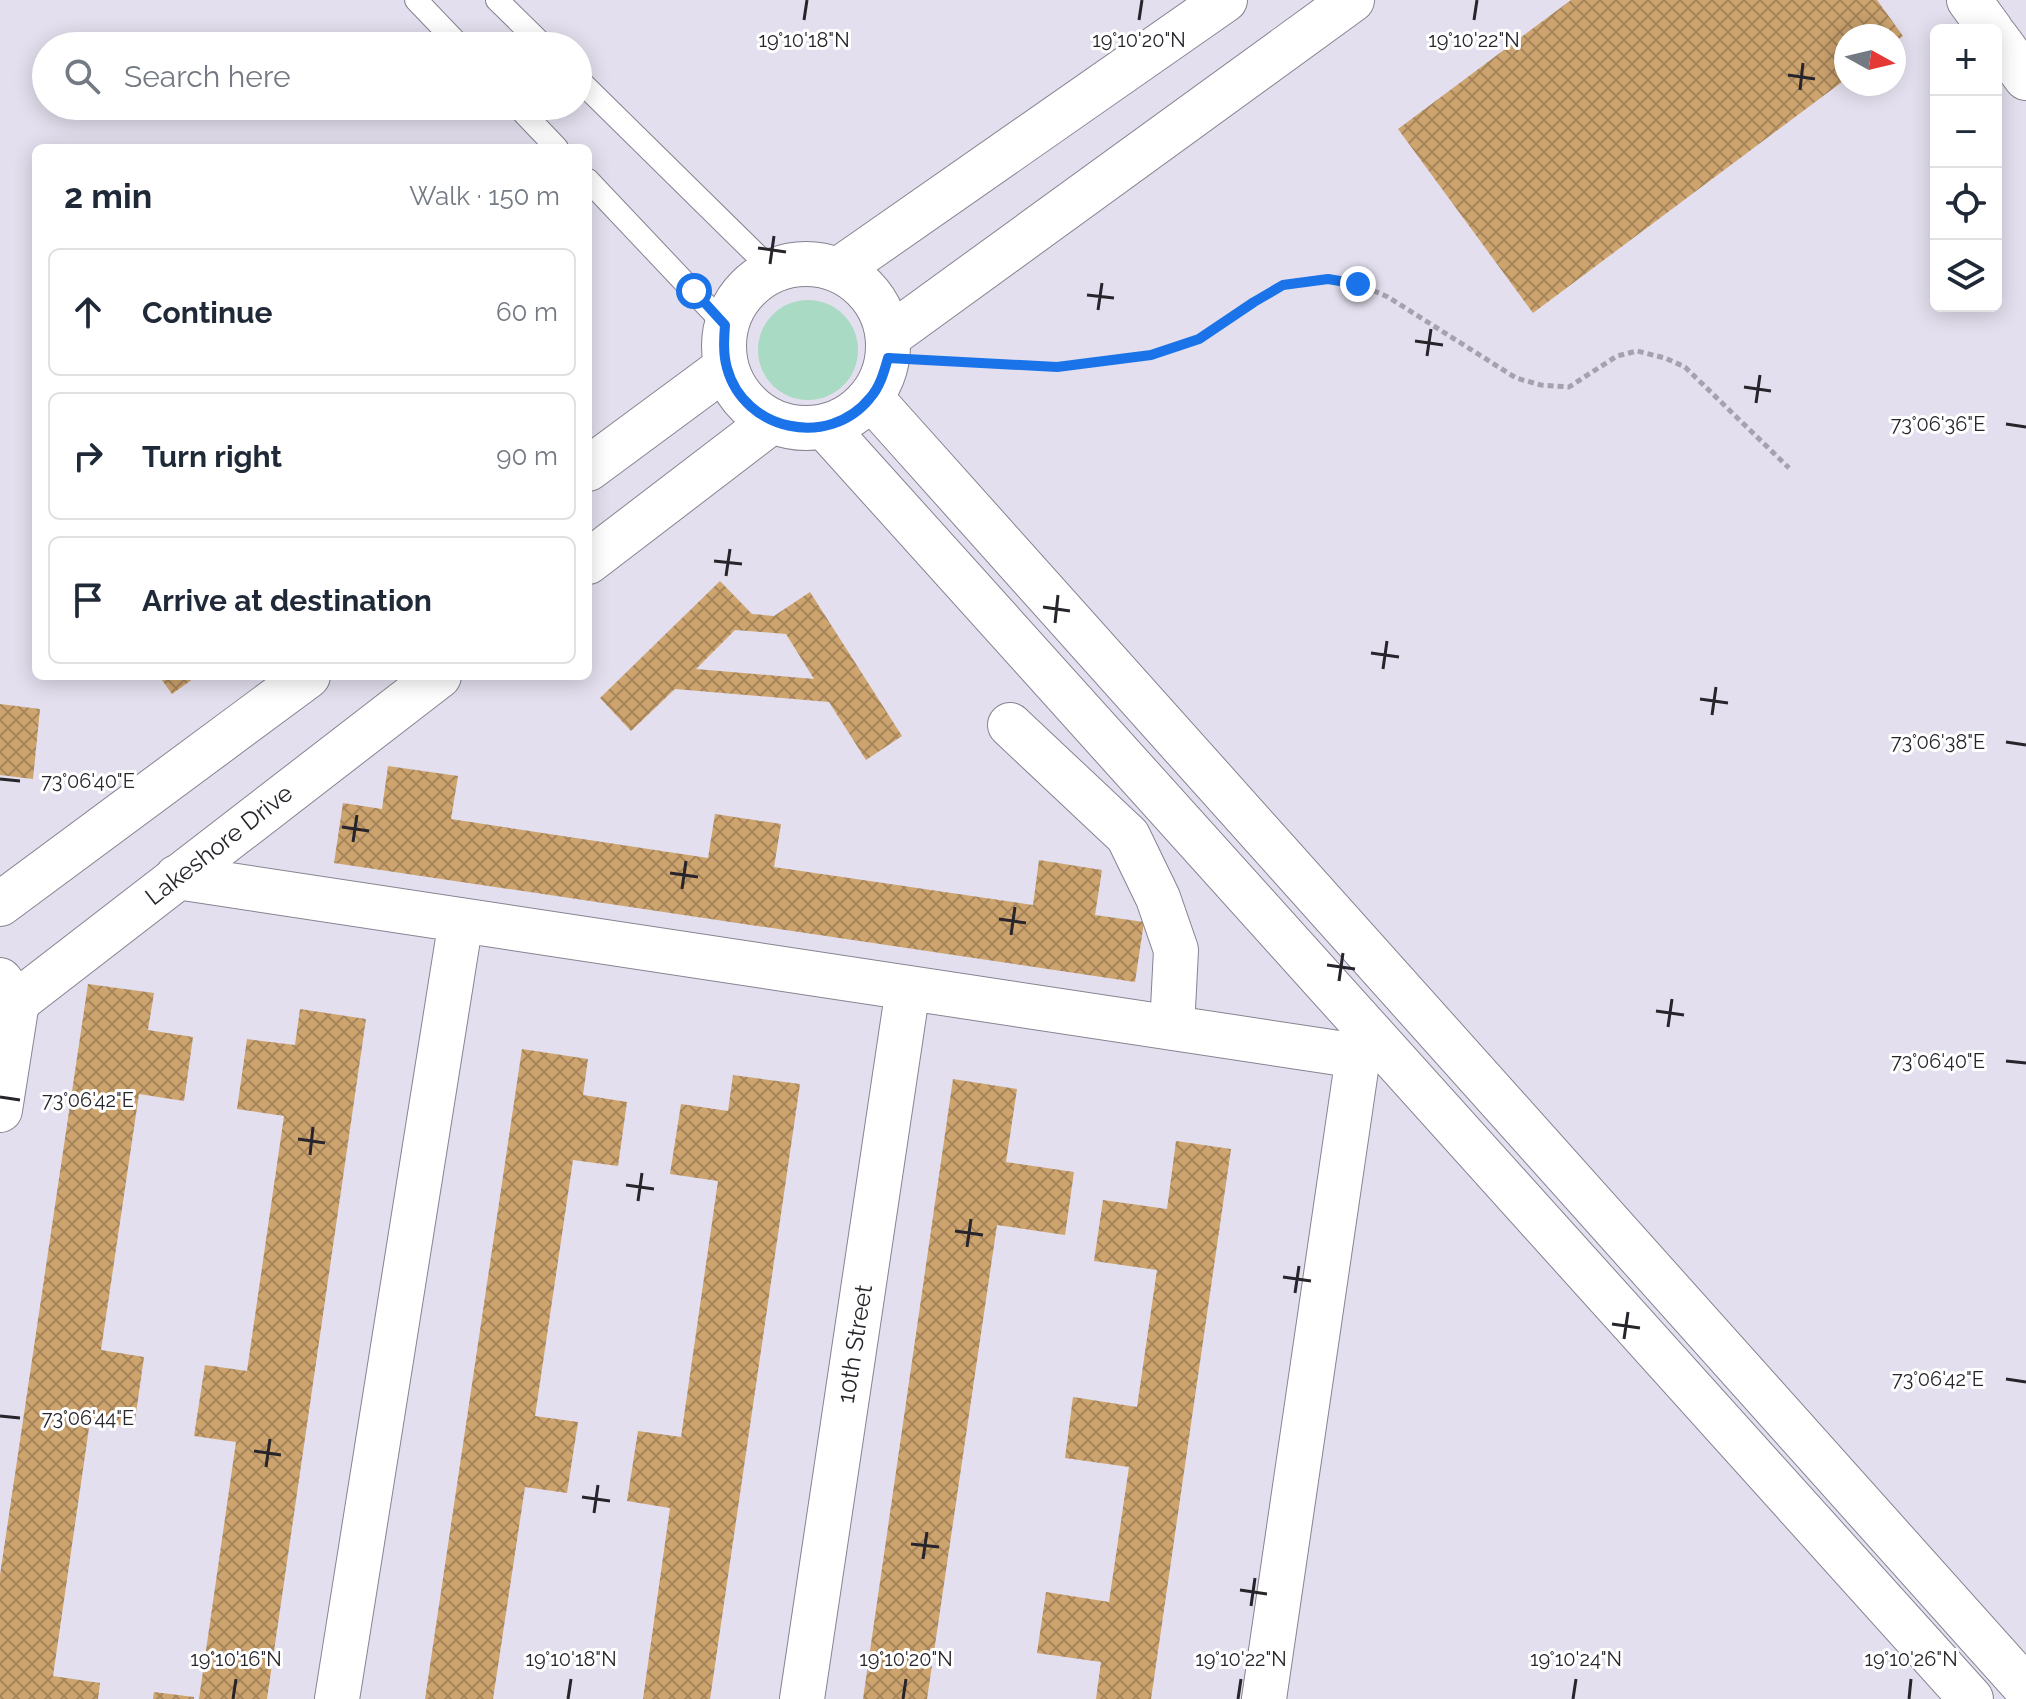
<!DOCTYPE html>
<html lang="en">
<head>
<meta charset="utf-8">
<style>
	body { margin:0; font-family:Raleway,sans-serif; background:#f2f2f3; color:#1f2937 }
	.controls { position:absolute; right:24px; top:24px; display:grid; overflow:hidden; border-radius:12px; box-shadow:0 4px 20px #0003 }
	.controls button { width:72px; height:72px; display:grid; place-items:center; padding:0; border:0; border-bottom:2px solid #e0e1e3; background:#fff; color:#1f2937; font:40px sans-serif }
	.compass { position:absolute; left:1834px; top:24px; width:72px; height:72px; border-radius:50%; background:#fff; box-shadow:0 4px 20px #0003; rotate:98deg }
	.stop { position:absolute; width:24px; height:24px; margin:-18px; border:6px solid #1a73e8; border-radius:50%; background:#fff }
	.stop.end { background:#1a73e8; border-color:#fff; box-shadow:0 2px 8px #0008 }
	.list { margin:0; padding:0; list-style:none }
	h2 { display:flex; justify-content:space-between; align-items:center; height:104px; margin:0; padding:0 32px; font-size:34px }
	h2 small { font-size:26px; font-weight:400; color:#747a83 }
	.list li { display:grid; grid-template-columns:52px 1fr auto; gap:24px; align-items:center; box-sizing:border-box; height:128px; margin:0 16px 16px; padding:0 16px; border:2px solid #e0e1e3; border-radius:12px }
	.list b { display:block; font-size:30px; white-space:nowrap }
	.list em { font-size:26px; font-style:normal; color:#747a83 }
	.icon { flex:none; width:44px; height:44px; fill:none; stroke:currentColor; stroke-width:2; stroke-linecap:round; stroke-linejoin:round }
	.map { position:relative; flex:none; width:2026px; height:1699px; overflow:hidden }
	.search { position:absolute; background:#fff; box-shadow:0 4px 20px #0003; left:32px; top:32px; width:560px; height:88px; display:flex; align-items:center; gap:20px; box-sizing:border-box; padding:0 28px; border-radius:44px; color:#747a83; font-size:30px }
	.panel { position:absolute; background:#fff; box-shadow:0 4px 20px #0003; left:32px; top:144px; width:560px; height:536px; border-radius:12px }
	.map>svg:first-child { display:block }
</style>
</head>
<body>
<div class="map">
<svg width="2026" height="1699" viewBox="0 0 2026 1699">
	<defs>
		<pattern id="building-cross-hatch" width="8" height="8" patternUnits="userSpaceOnUse" patternTransform="scale(2)"><rect width="8" height="8" fill="#cda46e"/><path d="M0 0l8 8M0 8l8-8" fill="none" stroke="#a6855b"/></pattern>
	</defs>
	<rect width="100%" height="100%" fill="#e3dfee"/>
	<path fill="#a9dac3" d="M758 350a50 50 0 1 1 100 0a50 50 0 1 1-100 0Z"/>
	<path fill="url(#building-cross-hatch)" fill-rule="evenodd" d="M1571,0H1877L1903,36L1894,43V36H1846V79L1533,313L1398,129Z
		M720,581L752,614L774,616L810,592L902,736L866,760L829,702L675,689L631,731L600,698ZM735,630L786,634L814,679L696,669Z
		M159,676H197L172,694Z
		M0,704L40,709L33,779L0,775Z
		M388,766L458,776L451,819L708,858L715,814L781,824L774,867L1033,905L1039,860L1102,870L1095,915L1144,922L1135,982L334,863L343,803L382,809Z
		M88,984L154,993L148,1030L193,1037L184,1101L139,1094L101,1350L144,1357L134,1427L90,1421L53,1676L100,1683L98,1699H0V1575Z
		M300,1009L366,1019L295,1507L267,1699H199L236,1442L194,1436L205,1365L247,1371L284,1116L237,1109L247,1039L295,1045Z
		M522,1049L588,1059L583,1095L627,1102L618,1166L573,1160L535,1416L578,1422L567,1493L525,1487L493,1699H425Z
		M733,1075L800,1084L710,1699H643L670,1508L627,1501L638,1431L681,1437L718,1181L670,1174L681,1104L728,1111Z
		M953,1079L1017,1089L1006,1162L1074,1172L1065,1235L997,1225L927,1699H863Z
		M1176,1141L1231,1149L1151,1699H1096L1101,1662L1037,1653L1046,1592L1109,1602L1129,1467L1065,1458L1073,1397L1137,1407L1157,1270L1094,1261L1103,1200L1167,1209Z
		M154,1692L194,1697V1699H153Z"/>
	<g fill="none" stroke-linecap="round" stroke-linejoin="round">
		<g stroke="#878391" stroke-width="24">
			<path id="lane" d="M416,0L460,46
				M497,0L544,46
				M578,79L773,271
				M517,106L557,148
				M588,180L725,325"/>
		</g>
		<g stroke="#878391" stroke-width="46">
			<path id="street" d="M1969,0L1991,30
				M1996,37L2026,78
				M871,398L2026,1688
				M825,427L1971,1699
				M1010,725L1128,836L1158,898L1176,950L1172,1028
				M177,877L1358,1056L1264,1699
				M0,980L17,1002L0,1110
				M337,1699L461,920
				M802,1699L908,988"/>
		</g>
		<g stroke="#878391" stroke-width="46">
			<path id="secondary" d="M724 346a82 82 0 1 1 164 0a82 82 0 1 1-164 0Z
				M838,270L1225,0
				M888,337L1352,0
				M588,469L726,367
				M588,562L771,422
				M0,904L308,676
				M0,1015L439,676"/>
		</g>
		<path stroke="#a5a2ae" stroke-width="5" stroke-dasharray="6 4" stroke-linecap="butt" d="M925,360L1057,367L1151,355L1199,339L1254,302L1283,285L1328,279L1358,284L1388,297L1516,378L1541,385L1569,387L1617,356L1637,351L1665,358L1685,367L1789,468"/>
		<use href="#lane" stroke="#fff" stroke-width="22"/>
		<use href="#street" stroke="#fff" stroke-width="44"/>
		<use href="#secondary" stroke="#fff" stroke-width="44"/>
	</g>
	<g fill="none" stroke-linecap="round" stroke-linejoin="round">
		<path stroke="#1a73e8" stroke-width="10" d="M694,291L725,325C724,339 723,354 727,368C744,431 829,449 870,398C880,387 884,372 888,358L1057,367L1151,355L1199,339L1254,302L1283,285L1328,279L1358,284"/>
	</g>
	<path fill="none" stroke="#27252b" stroke-width="3" d="M804,20L807,0M1139,20L1142,0M1474,20L1477,0M1788,75L1815,79M1800,90L1803,63M758,248L786,252M770,264L774,236M1087,295L1114,298M1098,310L1102,283M1415,341L1443,345M1427,356L1431,329M1744,387L1771,391M1756,403L1760,375M2006,424L2026,427M714,561L742,564M726,576L730,549M1043,607L1070,611M1055,623L1058,595M1371,653L1399,657M1383,669L1387,641M1700,699L1728,703M1712,715L1716,687M2006,742L2026,745M0,779L20,781M342,827L369,831M353,842L357,815M670,873L698,877M682,889L686,861M999,919L1026,923M1011,935L1015,907M1327,965L1355,969M1339,981L1343,953M1656,1011L1684,1015M1668,1027L1672,999M2006,1061L2026,1063M0,1097L20,1100M298,1139L325,1143M310,1155L313,1127M626,1185L654,1189M638,1201L642,1173M955,1231L983,1235M967,1247L971,1219M1283,1277L1311,1281M1295,1293L1299,1266M1612,1324L1640,1328M1624,1339L1628,1312M2006,1379L2026,1382M0,1416L20,1418M254,1451L281,1455M266,1467L270,1439M582,1497L610,1501M594,1513L598,1485M911,1544L939,1547M923,1559L927,1532M1240,1590L1267,1594M1251,1606L1255,1578M233,1699L236,1679M568,1699L571,1679M903,1699L906,1679M1238,1699L1241,1679M1573,1699L1576,1679M1909,1699L1911,1679"/>
	<g text-anchor="middle" stroke-width="6" stroke-linejoin="round" paint-order="stroke">
		<g font-size="24" fill="#27252b" stroke="#fff">
			<text transform="translate(219 845) rotate(-38)" y="8">Lakeshore Drive</text>
			<text transform="translate(855 1344) rotate(-81)" y="8">10th Street</text>
		</g>
	</g>
	<g font-size="20" text-anchor="middle" fill="#27252b" stroke="#fff" stroke-width="6" stroke-linejoin="round" paint-order="stroke">
		<text x="804" y="47">19°10'18"N</text>
		<text x="1139" y="47">19°10'20"N</text>
		<text x="1474" y="47">19°10'22"N</text>
		<text x="1938" y="431">73°06'36"E</text>
		<text x="1938" y="749">73°06'38"E</text>
		<text x="88" y="788">73°06'40"E</text>
		<text x="1938" y="1068">73°06'40"E</text>
		<text x="88" y="1107">73°06'42"E</text>
		<text x="1938" y="1386">73°06'42"E</text>
		<text x="88" y="1425">73°06'44"E</text>
		<text x="236" y="1666">19°10'16"N</text>
		<text x="571" y="1666">19°10'18"N</text>
		<text x="906" y="1666">19°10'20"N</text>
		<text x="1241" y="1666">19°10'22"N</text>
		<text x="1576" y="1666">19°10'24"N</text>
		<text x="1911" y="1666">19°10'26"N</text>
	</g>
</svg>
<div class="controls">
<button>+</button>
<button>−</button>
<button><svg class="icon" aria-label="locate" viewBox="0 0 24 24"><circle cx="12" cy="12" r="6"/><path d="M12 2v4M12 18v4M2 12h4M18 12h4"/></svg></button>
<button><svg class="icon" aria-label="layers" viewBox="0 0 24 24"><path d="M12 4l9 5-9 5-9-5zM3 14l9 5 9-5"/></svg></button>
</div>
<svg class="compass" viewBox="-18 -18 36 36"><path d="M0-13l5 13h-10z" fill="#e53935"/><path d="M0 13l5-13h-10z" fill="#747a83"/></svg>
<div class="stop" style="left:694px;top:291px"></div>
<div class="stop end" style="left:1358px;top:284px"></div>
<div class="search"><svg class="icon" aria-label="search" viewBox="0 0 24 24"><circle cx="10" cy="10" r="6"/><path d="M15 15l6 6"/></svg>Search here</div>
<section class="panel">
<h2>2 min<small>Walk · 150 m</small></h2>
<ul class="list">
<li><svg class="icon" aria-label="ahead" viewBox="0 0 24 24"><path d="M12 20V5M6 11l6-6 6 6"/></svg><div><b>Continue</b></div><em>60 m</em></li>
<li><svg class="icon" aria-label="right" viewBox="0 0 24 24"><path d="M7 20v-9h11M14 6l5 5-5 5"/></svg><div><b>Turn right</b></div><em>90 m</em></li>
<li><svg class="icon" aria-label="arrive" viewBox="0 0 24 24"><path d="M6 21V4h12l-3 4 3 4H6"/></svg><div><b>Arrive at destination</b></div></li>
</ul>
</section>
</div>
</body>
</html>
